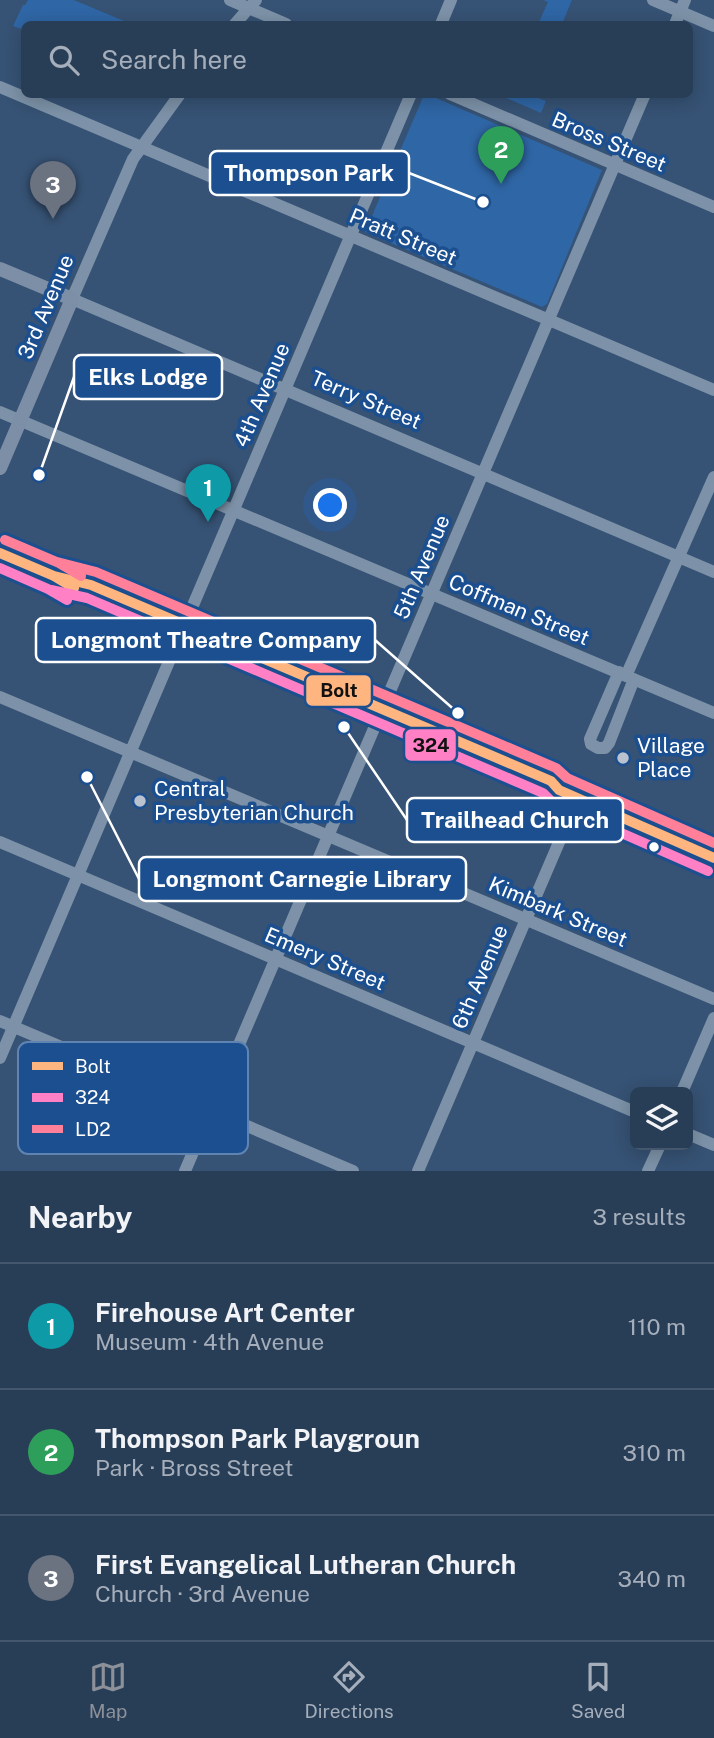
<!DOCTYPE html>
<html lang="en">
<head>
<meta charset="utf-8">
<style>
	body { margin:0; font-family:"Public Sans",sans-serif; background:#344961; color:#f1f3f6 }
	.controls { position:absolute; right:21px; bottom:21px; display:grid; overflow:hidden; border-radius:10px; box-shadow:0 4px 18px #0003 }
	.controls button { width:63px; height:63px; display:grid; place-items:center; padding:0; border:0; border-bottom:2px solid #44576d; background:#283e57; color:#f1f3f6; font:35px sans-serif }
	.you { position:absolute; left:331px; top:506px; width:24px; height:24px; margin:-18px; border:5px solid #fff; border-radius:50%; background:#1a73e8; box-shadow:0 0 0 10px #1a73e833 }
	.badge { display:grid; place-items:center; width:46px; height:46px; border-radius:50%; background:#8c9099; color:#fff; font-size:23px; font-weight:700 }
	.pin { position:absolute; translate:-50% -58px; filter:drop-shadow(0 2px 4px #0008) }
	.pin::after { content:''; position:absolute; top:37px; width:24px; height:21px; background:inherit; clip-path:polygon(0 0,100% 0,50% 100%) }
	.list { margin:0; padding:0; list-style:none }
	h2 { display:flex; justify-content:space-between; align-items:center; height:91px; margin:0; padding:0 28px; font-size:30px }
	h2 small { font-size:23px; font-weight:400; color:#a5aeba }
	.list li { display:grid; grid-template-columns:46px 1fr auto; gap:21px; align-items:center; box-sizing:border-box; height:126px; padding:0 28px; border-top:2px solid #44576d }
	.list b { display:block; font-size:26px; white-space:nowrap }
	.list p { margin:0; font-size:23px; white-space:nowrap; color:#a5aeba }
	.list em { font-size:23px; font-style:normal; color:#a5aeba }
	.icon { flex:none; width:38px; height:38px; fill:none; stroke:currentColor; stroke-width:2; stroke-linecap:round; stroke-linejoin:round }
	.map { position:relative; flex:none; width:714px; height:1171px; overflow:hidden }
	.search { position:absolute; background:#283e57; box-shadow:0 4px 18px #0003; left:21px; right:21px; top:21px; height:77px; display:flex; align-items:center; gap:18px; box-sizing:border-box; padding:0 24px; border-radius:10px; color:#a5aeba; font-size:26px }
	.sheet { height:469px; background:#283e57 }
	nav { display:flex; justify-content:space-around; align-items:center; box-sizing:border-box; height:98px; border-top:2px solid #44576d; background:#283e57; font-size:19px; color:#a5aeba }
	nav a { display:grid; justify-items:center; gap:4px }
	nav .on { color:#8c9099 }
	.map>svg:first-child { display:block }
</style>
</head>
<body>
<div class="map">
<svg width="714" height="1171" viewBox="0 0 714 1171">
	<rect width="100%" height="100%" fill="#365274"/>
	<path fill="#2f66a5" d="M28,0H74L131,24H24V30L13,26L23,5H25Z
		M543,0H572L562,24H538L548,2Z
		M424,95H429L602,170L547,304L542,307L365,232Z
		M499,95H530L546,101L541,113Z"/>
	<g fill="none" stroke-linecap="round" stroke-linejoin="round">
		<path stroke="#7d92a8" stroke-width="12" d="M230,0L286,24
			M653,0L714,26
			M235,24L256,0
			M441,24L451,0
			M675,24L685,0
			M0,87L714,390
			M180,94L133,159L72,299L714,572
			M450,94L714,207
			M0,412L714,713
			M619,672L590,739L591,744L598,748H605L609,743L634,679
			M626,676L714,477
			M0,697L714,999
			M0,842L635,1112
			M0,1021L353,1171
			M0,1058L411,94
			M682,1092L714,1018
			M688,1134L714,1145
			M185,1171L645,94
			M418,1171L578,798
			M648,1171L660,1145"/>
		<path stroke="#7d8ea7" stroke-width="14" d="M0,269L72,299L0,468"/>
		<path stroke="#7e92a7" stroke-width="18" d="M0,553L64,582
			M54,576L91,585L551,781L559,790L714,858"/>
		<g stroke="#1b4f8f" stroke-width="16">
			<path id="bus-1" d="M0,553L54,576L74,588
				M54,576L91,585L551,781L559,790L714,858"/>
		</g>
		<g stroke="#1b4f8f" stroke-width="16">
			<path id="bus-2" d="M0,568L48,589L67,600
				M51,590L87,598L543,793L553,803L708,871"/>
		</g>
		<g stroke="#1b4f8f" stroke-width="16">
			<path id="bus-3" d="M5,540L59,563L81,576
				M57,562L96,572L556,768L567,778L714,843"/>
		</g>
		<use href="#bus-1" stroke="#ffb580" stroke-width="10"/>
		<use href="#bus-2" stroke="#ff80c5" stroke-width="10"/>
		<use href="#bus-3" stroke="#ff8098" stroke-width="10"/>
	</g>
	<g fill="#b9c2ce" stroke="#1b4f8f" stroke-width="2.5">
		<circle cx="623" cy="758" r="7"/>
		<circle cx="140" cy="801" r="7"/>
	</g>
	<circle fill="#fff" stroke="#1b4f8f" stroke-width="2.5" cx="654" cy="847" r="6"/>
	<g text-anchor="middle" stroke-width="7" stroke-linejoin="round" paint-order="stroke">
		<g font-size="21" fill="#fff" stroke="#1b4f8f">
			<text transform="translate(609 142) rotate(23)" y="7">Bross Street</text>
			<text transform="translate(403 237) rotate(23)" y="7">Pratt Street</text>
			<text transform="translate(46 307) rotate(-67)" y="7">3rd Avenue</text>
			<text transform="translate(262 395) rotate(-67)" y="7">4th Avenue</text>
			<text transform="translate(366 400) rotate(23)" y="7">Terry Street</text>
			<text transform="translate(422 567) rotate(-67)" y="7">5th Avenue</text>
			<text transform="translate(519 610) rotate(23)" y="7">Coffman Street</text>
			<text transform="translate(558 912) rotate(23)" y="7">Kimbark Street</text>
			<text transform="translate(325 959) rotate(23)" y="7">Emery Street</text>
			<text transform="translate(480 977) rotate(-67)" y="7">6th Avenue</text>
		</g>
		<g font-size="21" fill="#fff" stroke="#1b4f8f" text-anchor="start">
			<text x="637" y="753">Village<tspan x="637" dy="24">Place</tspan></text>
			<text x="154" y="796">Central<tspan x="154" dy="24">Presbyterian Church</tspan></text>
		</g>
	</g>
	<rect x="18" y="1042" width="230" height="112" rx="10" fill="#1b4f8f" stroke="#5f84b1" stroke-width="2"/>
	<rect x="32" y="1062" width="31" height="8" fill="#ffb580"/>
	<rect x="32" y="1093" width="31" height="9" fill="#ff80c5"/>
	<rect x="32" y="1125" width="31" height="8" fill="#ff8098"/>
	<g font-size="19" fill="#fff">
		<text x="75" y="1073">Bolt</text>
		<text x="75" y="1104">324</text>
		<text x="75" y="1136">LD2</text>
	</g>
	<path fill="none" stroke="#fff" stroke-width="2.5" d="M483 202L409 173M39 475L74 377M458 713L375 640M344 727L407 820M87 777L139 879"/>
	<g fill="#fff" stroke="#1b4f8f" stroke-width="2.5">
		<circle cx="483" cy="202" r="7"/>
		<circle cx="39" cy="475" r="7"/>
		<circle cx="458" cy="713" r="7"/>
		<circle cx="344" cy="727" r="7"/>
		<circle cx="87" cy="777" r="7"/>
	</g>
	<g fill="#1b4f8f" stroke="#fff" stroke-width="2.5">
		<rect x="210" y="151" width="199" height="44" rx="7"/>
		<rect x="74" y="355" width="148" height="44" rx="7"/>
		<rect x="36" y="618" width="339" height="44" rx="7"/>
		<rect x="407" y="798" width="216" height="44" rx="7"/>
		<rect x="139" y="857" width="327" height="44" rx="7"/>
	</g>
	<g font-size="23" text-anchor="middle" font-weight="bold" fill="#fff">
		<text x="309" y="181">Thompson Park</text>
		<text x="148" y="385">Elks Lodge</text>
		<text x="206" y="648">Longmont Theatre Company</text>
		<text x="515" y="828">Trailhead Church</text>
		<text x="302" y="887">Longmont Carnegie Library</text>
	</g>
	<g stroke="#1b4f8f" stroke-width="2.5">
		<rect x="305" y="674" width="67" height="33" rx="7" fill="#ffb580"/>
		<rect x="404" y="728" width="53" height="34" rx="7" fill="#ff80c5"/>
	</g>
	<g font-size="19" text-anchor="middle" font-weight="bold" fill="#111">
		<text x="339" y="697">Bolt</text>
		<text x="431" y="752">324</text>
	</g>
</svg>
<div class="controls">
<button><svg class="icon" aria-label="layers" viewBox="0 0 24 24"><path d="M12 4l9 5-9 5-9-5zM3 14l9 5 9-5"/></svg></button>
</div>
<div class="you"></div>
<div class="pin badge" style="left:208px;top:522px;background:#0f9aa8">1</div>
<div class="pin badge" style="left:501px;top:184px;background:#2e9e5b">2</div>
<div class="pin badge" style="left:53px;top:219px;background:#6b7280">3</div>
<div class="search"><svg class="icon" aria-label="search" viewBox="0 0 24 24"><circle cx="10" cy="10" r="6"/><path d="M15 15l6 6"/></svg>Search here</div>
</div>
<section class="sheet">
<h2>Nearby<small>3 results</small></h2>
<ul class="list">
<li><span class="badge" style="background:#0f9aa8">1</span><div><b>Firehouse Art Center</b><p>Museum · 4th Avenue</p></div><em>110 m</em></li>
<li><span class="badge" style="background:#2e9e5b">2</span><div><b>Thompson Park Playgroun</b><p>Park · Bross Street</p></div><em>310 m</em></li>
<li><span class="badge" style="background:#6b7280">3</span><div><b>First Evangelical Lutheran Church</b><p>Church · 3rd Avenue</p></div><em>340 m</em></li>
</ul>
</section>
<nav>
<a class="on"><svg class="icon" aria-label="map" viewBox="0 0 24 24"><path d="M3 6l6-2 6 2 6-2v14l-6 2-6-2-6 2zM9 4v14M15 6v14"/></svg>Map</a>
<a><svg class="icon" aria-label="directions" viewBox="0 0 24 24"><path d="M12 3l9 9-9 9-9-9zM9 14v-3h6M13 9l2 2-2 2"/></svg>Directions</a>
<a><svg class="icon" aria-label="saved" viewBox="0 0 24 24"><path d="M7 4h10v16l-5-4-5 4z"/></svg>Saved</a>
</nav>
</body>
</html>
